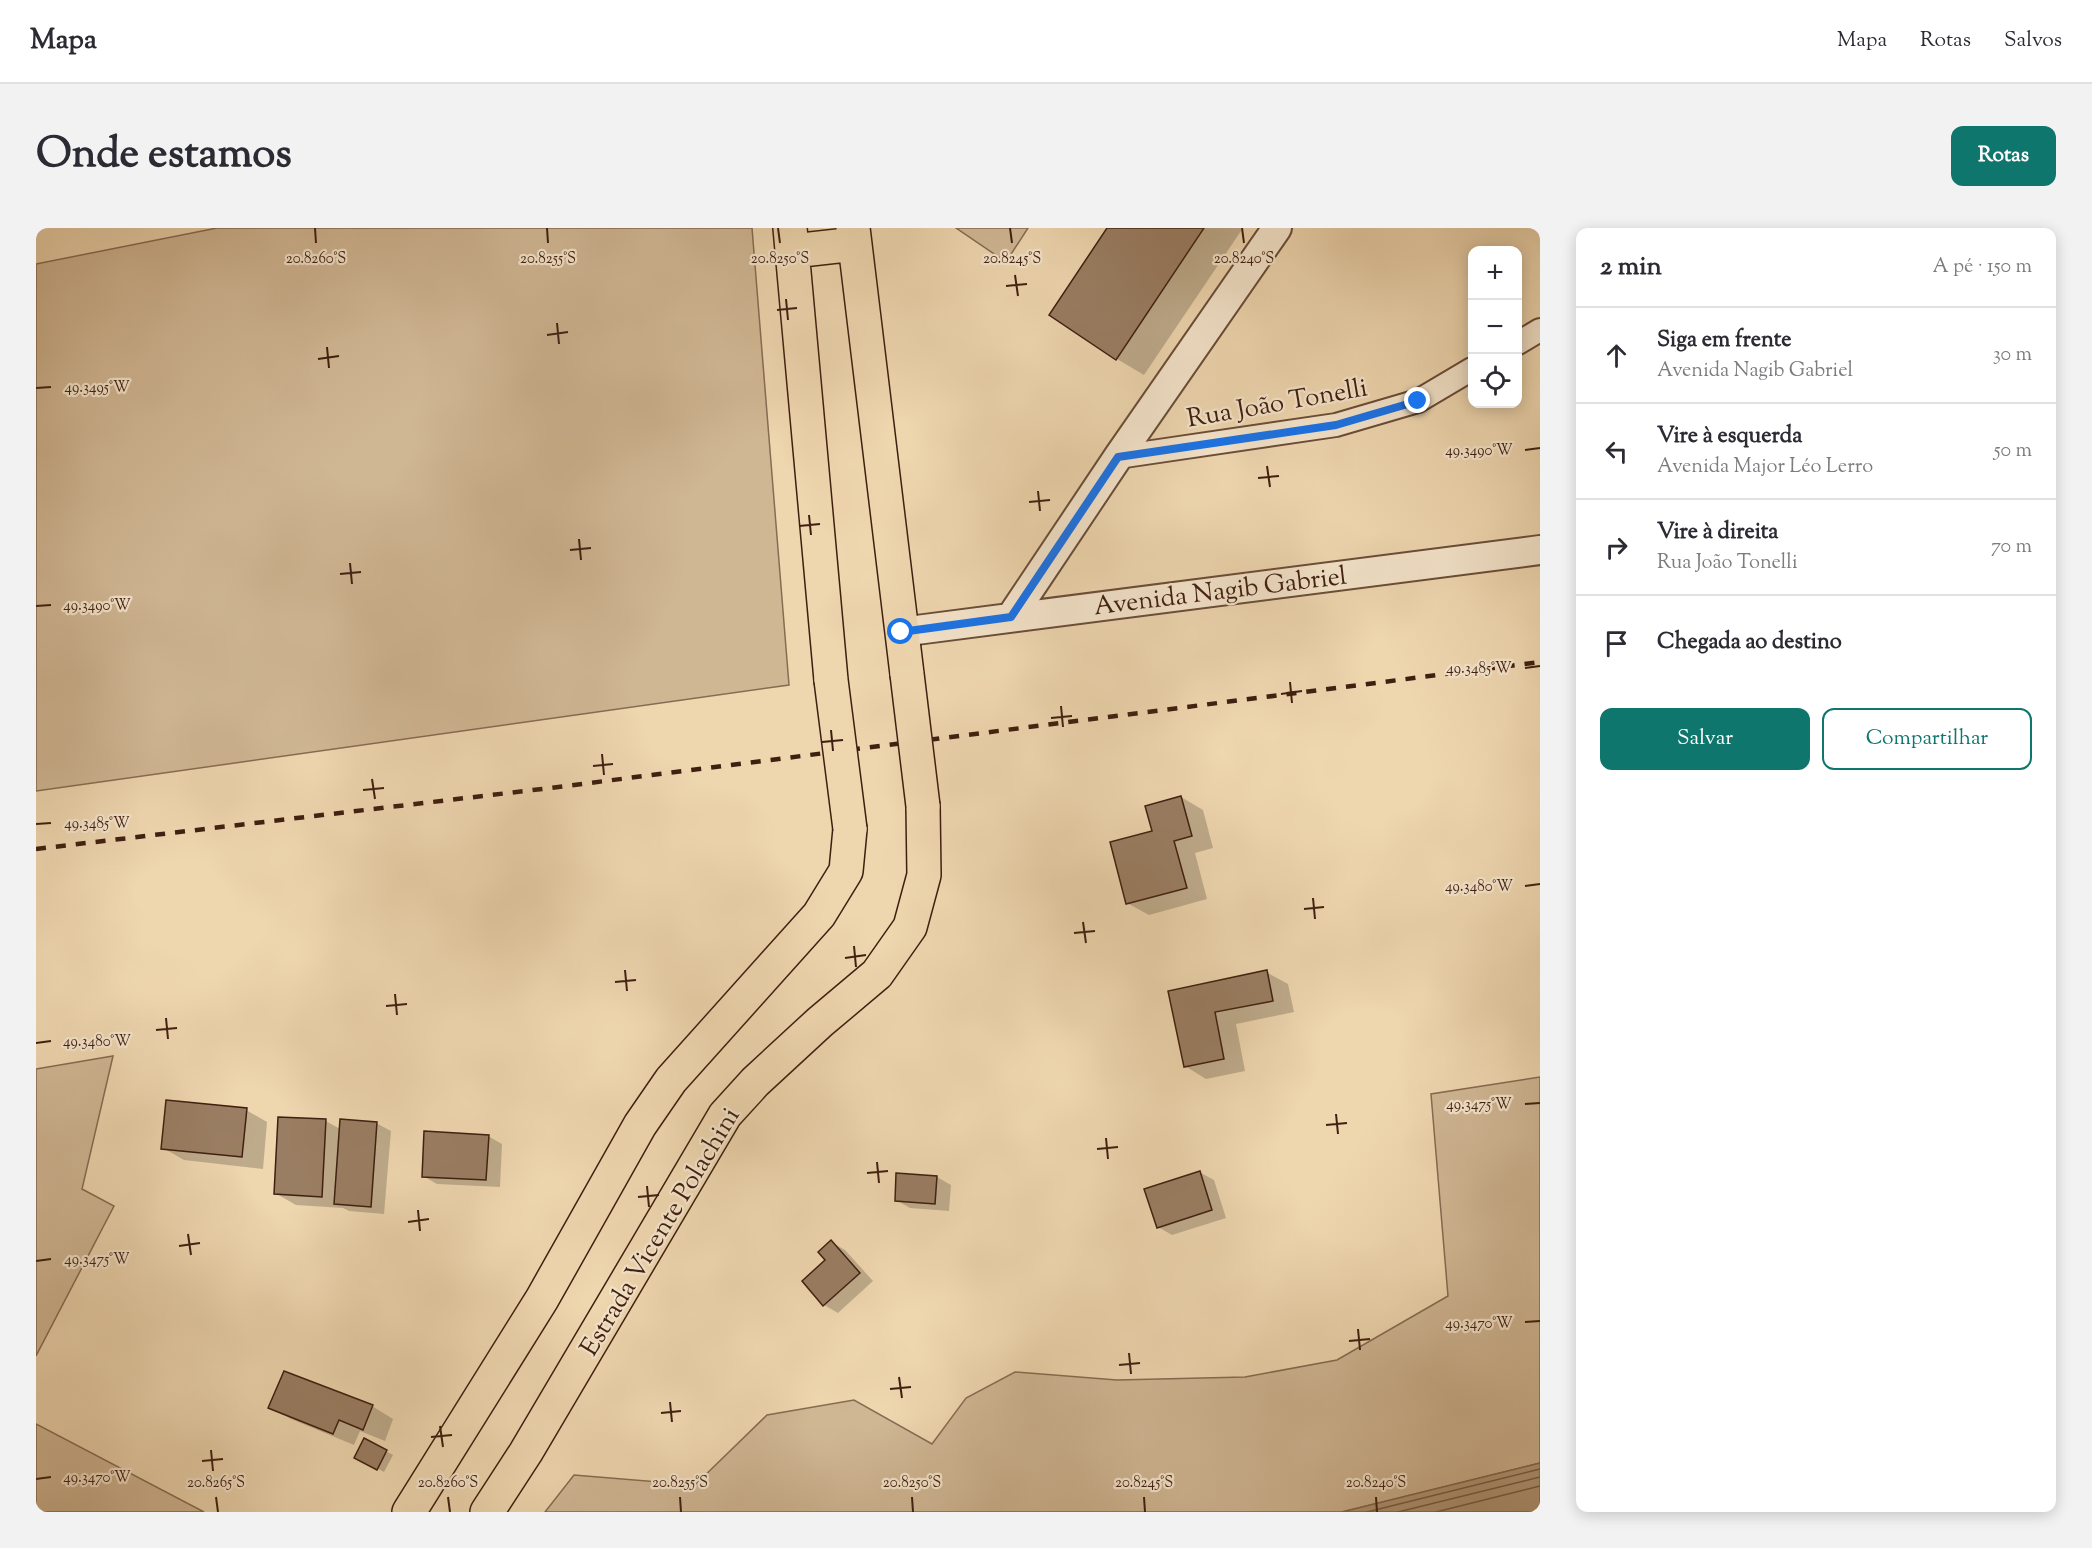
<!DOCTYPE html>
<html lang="pt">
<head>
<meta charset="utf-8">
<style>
	body { margin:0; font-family:"Sorts Mill Goudy",serif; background:#f2f2f3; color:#2b2b33 }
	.controls { position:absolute; right:18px; top:18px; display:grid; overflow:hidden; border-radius:12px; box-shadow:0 3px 15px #0003 }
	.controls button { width:54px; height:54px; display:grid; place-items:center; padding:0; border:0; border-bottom:2px solid #e1e1e2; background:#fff; color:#2b2b33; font:30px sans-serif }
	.stop { position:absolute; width:18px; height:18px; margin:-14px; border:4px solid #1a73e8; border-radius:50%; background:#fff }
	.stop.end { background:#1a73e8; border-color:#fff; box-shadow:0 2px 6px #0008 }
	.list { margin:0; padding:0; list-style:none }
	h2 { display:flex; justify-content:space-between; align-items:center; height:78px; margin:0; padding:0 24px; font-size:26px }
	h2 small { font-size:20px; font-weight:400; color:#7c7c81 }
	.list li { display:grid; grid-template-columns:39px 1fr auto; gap:18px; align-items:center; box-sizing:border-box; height:96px; padding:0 24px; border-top:2px solid #e1e1e2 }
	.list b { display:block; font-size:22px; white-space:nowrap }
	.list p { margin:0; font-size:20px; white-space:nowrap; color:#7c7c81 }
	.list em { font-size:20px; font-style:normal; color:#7c7c81 }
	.actions { display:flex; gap:12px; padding:18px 24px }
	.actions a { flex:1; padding:14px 0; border:2px solid #0f766e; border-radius:12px; text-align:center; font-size:21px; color:#0f766e }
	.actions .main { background:#0f766e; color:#fff }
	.icon { flex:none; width:33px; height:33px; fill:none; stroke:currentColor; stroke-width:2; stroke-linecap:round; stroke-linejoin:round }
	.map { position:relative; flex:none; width:1504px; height:1284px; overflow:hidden; border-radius:12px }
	header { display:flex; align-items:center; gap:36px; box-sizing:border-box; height:84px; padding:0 30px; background:#fff; border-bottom:2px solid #e1e1e2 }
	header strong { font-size:28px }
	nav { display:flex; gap:33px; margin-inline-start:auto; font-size:21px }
	.intro { display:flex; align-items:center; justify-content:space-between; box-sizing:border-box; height:144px; padding:0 36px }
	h1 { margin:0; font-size:42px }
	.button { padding:15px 27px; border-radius:12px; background:#0f766e; color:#fff; font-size:21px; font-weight:700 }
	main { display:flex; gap:36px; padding:0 36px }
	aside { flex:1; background:#fff; border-radius:12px; box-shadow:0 3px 15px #0003 }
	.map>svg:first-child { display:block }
</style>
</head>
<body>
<header>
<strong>Mapa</strong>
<nav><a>Mapa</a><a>Rotas</a><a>Salvos</a></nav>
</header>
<div class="intro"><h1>Onde estamos</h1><a class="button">Rotas</a></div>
<main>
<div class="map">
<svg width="1504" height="1284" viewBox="0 0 1504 1284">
	<rect width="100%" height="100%" fill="#eed6af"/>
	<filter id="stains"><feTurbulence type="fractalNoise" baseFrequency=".00333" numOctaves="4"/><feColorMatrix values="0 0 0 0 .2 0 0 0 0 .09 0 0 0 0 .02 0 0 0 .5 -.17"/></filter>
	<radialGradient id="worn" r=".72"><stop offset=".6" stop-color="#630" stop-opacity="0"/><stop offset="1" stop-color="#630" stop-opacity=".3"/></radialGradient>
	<path fill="#d0b794" stroke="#886b52" stroke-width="1.5" d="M181,0H716L753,457L0,563V36Z
		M920,0H992L970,34Z
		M77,828L46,961L78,978L0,1128V841Z
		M1504,849V1235L1306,1284H509L538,1247L659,1257L731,1187L818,1172L896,1216L930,1170L979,1144L1081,1152L1209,1149L1301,1132L1412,1068L1395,866Z
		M0,1196L168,1284H0Z"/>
	<path fill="#b29879" stroke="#84684f" stroke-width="1.5" d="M1504,1235V1284H1306Z"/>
	<path fill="#0003" d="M1073,0H1207L1108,147L1081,131Z
		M1145,569L1167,582L1177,620L1159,625L1171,671L1113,687L1091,675Z
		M1230,744L1252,756L1258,784L1200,796L1209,843L1170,851L1149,838L1134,764Z
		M210,882L231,894L227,941L148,932L127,920Z
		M290,893L304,901L340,895L355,903L348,986L313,983L307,980L260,977L239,965Z
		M452,908L466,916L464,959L401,956L387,948Z
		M1163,944L1178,952L1190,990L1136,1007L1122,999Z
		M901,949L915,957L913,983L874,980L860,972Z
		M795,1014L809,1022L837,1053L802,1085L788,1077L791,1032Z
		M336,1178L357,1191L349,1213L324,1203L318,1217L255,1191L234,1179Z
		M328,1212L357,1227L348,1244L320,1229Z"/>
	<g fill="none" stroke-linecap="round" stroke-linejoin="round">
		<path stroke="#785c44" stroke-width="1.5" d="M1331,1284L1504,1241
			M1362,1284L1504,1249
			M1400,1284L1504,1258"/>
	</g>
	<path fill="#9a7e63" stroke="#3f1f10" stroke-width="1.5" d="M1071,0H1168L1080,132L1013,87Z
		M1145,568L1156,608L1138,613L1151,660L1090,676L1074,614L1116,603L1109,578Z
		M1231,742L1237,773L1179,784L1188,831L1148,839L1132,763Z
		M130,872L211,880L206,929L125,921Z
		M242,889L290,891L286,969L238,966Z
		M304,891L341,894L335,979L298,976Z
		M388,903L453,907L450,952L386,949Z
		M1164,943L1176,982L1121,1000L1108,961Z
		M860,945L901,948L899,976L859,973Z
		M795,1012L824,1045L787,1078L766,1053L789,1032L782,1024Z
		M248,1143L337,1177L327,1202L303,1192L297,1206L232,1180Z
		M328,1210L351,1222L341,1242L318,1230Z"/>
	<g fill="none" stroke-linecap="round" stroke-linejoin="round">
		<g stroke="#6b4d38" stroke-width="26">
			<path id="minor" d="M1482,115L1504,102
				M1082,229L1300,197L1382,173L1436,141"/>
		</g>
		<g stroke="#6b4d38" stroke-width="32">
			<path id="tertiary" d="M975,389L1082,229L1241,0
				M865,404L1504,322"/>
		</g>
		<g stroke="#3f1f10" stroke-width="36">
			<path id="primary" d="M754,0L795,452
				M817,0L871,446
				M757,23L819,16
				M373,1284L506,1071L604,897L635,852L783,687L810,643L814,601
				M451,1284L490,1224L689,887L719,854L784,794L841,746L874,699L888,647L887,578"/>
		</g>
		<use href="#minor" stroke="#f4e4cb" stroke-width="22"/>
		<use href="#tertiary" stroke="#f4e4cb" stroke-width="28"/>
		<use href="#primary" stroke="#eed6af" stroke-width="33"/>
		<path stroke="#3f1f10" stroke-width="4.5" stroke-dasharray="10 10" stroke-linecap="butt" d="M0,621L514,560L1504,434"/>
		<g stroke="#3f1f10" stroke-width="36" stroke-linecap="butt">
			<path id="primary-bridge" d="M871,446L887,578
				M795,452L814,601"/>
		</g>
		<use href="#primary-bridge" stroke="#eed6af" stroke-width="33"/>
	</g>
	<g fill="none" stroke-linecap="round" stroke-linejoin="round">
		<path stroke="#1a73e8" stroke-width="8" d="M865,404L975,389L1082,229L1300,197L1382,173"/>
	</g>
	<path fill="none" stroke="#3f1f10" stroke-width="2" d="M279,0L280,15M511,0L512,15M742,0L744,15M974,0L976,15M1206,0L1208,15M979,47L982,68M970,58L991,56M750,71L752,92M741,82L761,80M521,95L523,116M511,107L532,104M291,119L293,140M282,131L303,128M0,160L15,159M1489,222L1504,220M1231,238L1234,259M1222,250L1243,248M1002,263L1004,283M993,274L1014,272M773,287L775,307M763,298L784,296M543,311L545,332M534,322L555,320M314,335L316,356M304,346L325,344M0,378L15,377M1489,440L1504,438M1254,454L1256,475M1245,466L1266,463M1025,478L1027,499M1015,490L1036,488M795,502L797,523M786,514L807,512M566,526L568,547M557,538L577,536M336,551L339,571M327,562L348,560M0,596L15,595M1489,658L1504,656M1277,670L1279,691M1268,681L1288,679M1047,694L1050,715M1038,705L1059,703M818,718L820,739M809,730L830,727M589,742L591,763M579,754L600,752M359,766L361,787M350,778L371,776M130,790L132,811M120,802L141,800M0,815L15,813M1489,876L1504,875M1300,886L1302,906M1290,897L1311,895M1070,910L1072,931M1061,921L1082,919M841,934L843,955M831,945L852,943M611,958L613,979M602,969L623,967M382,982L384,1003M372,994L393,991M152,1006L155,1027M143,1018L164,1015M0,1033L15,1031M1489,1094L1504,1093M1322,1101L1324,1122M1313,1113L1334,1111M1093,1125L1095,1146M1083,1137L1104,1135M863,1149L866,1170M854,1161L875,1159M634,1174L636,1194M625,1185L645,1183M404,1198L407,1219M395,1209L416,1207M175,1222L177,1243M166,1233L187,1231M0,1251L15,1249M180,1269L182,1284M412,1269L414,1284M644,1269L645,1284M876,1269L877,1284M1108,1269L1109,1284M1340,1269L1341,1284"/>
	<g text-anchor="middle" stroke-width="4.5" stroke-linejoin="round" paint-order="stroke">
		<g font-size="26" fill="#3f1f10" stroke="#f4e4cb">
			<text transform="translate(1241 174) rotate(-10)" y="9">Rua João Tonelli</text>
			<text transform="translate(1184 362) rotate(-7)" y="9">Avenida Nagib Gabriel</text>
			<text transform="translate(623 1003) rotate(-59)" y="9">Estrada Vicente Polachini</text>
		</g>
	</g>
	<g font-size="15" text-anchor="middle" fill="#3f1f10" stroke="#f4e4cb" stroke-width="4.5" stroke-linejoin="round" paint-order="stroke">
		<text x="280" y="35">20.8260°S</text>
		<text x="512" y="35">20.8255°S</text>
		<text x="744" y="35">20.8250°S</text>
		<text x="976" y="35">20.8245°S</text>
		<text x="1208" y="35">20.8240°S</text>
		<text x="61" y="164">49.3495°W</text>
		<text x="1443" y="227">49.3490°W</text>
		<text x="61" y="382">49.3490°W</text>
		<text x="1443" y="445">49.3485°W</text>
		<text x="61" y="600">49.3485°W</text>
		<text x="1443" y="663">49.3480°W</text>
		<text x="61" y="818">49.3480°W</text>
		<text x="1443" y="881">49.3475°W</text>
		<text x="61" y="1036">49.3475°W</text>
		<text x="1443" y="1100">49.3470°W</text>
		<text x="61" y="1254">49.3470°W</text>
		<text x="180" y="1259">20.8265°S</text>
		<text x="412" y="1259">20.8260°S</text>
		<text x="644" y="1259">20.8255°S</text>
		<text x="876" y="1259">20.8250°S</text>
		<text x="1108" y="1259">20.8245°S</text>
		<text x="1340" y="1259">20.8240°S</text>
	</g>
	<rect width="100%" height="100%" filter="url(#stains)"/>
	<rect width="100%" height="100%" fill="url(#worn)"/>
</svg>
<div class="controls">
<button>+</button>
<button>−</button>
<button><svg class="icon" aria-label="locate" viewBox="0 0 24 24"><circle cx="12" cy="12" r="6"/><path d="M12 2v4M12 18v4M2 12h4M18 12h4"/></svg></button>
</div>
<div class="stop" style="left:865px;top:404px"></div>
<div class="stop end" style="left:1382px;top:173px"></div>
</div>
<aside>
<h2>2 min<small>A pé · 150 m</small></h2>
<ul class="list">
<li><svg class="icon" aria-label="ahead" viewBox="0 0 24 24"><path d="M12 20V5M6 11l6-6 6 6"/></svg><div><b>Siga em frente</b><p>Avenida Nagib Gabriel</p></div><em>30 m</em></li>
<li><svg class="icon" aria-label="left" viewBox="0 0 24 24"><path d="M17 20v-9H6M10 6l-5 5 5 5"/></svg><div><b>Vire à esquerda</b><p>Avenida Major Léo Lerro</p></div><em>50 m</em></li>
<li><svg class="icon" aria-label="right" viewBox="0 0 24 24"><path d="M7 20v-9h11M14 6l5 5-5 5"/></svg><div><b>Vire à direita</b><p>Rua João Tonelli</p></div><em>70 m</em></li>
<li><svg class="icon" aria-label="arrive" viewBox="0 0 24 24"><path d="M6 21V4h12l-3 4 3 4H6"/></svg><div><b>Chegada ao destino</b></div></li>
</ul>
<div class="actions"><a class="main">Salvar</a><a>Compartilhar</a></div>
</aside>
</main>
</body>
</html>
